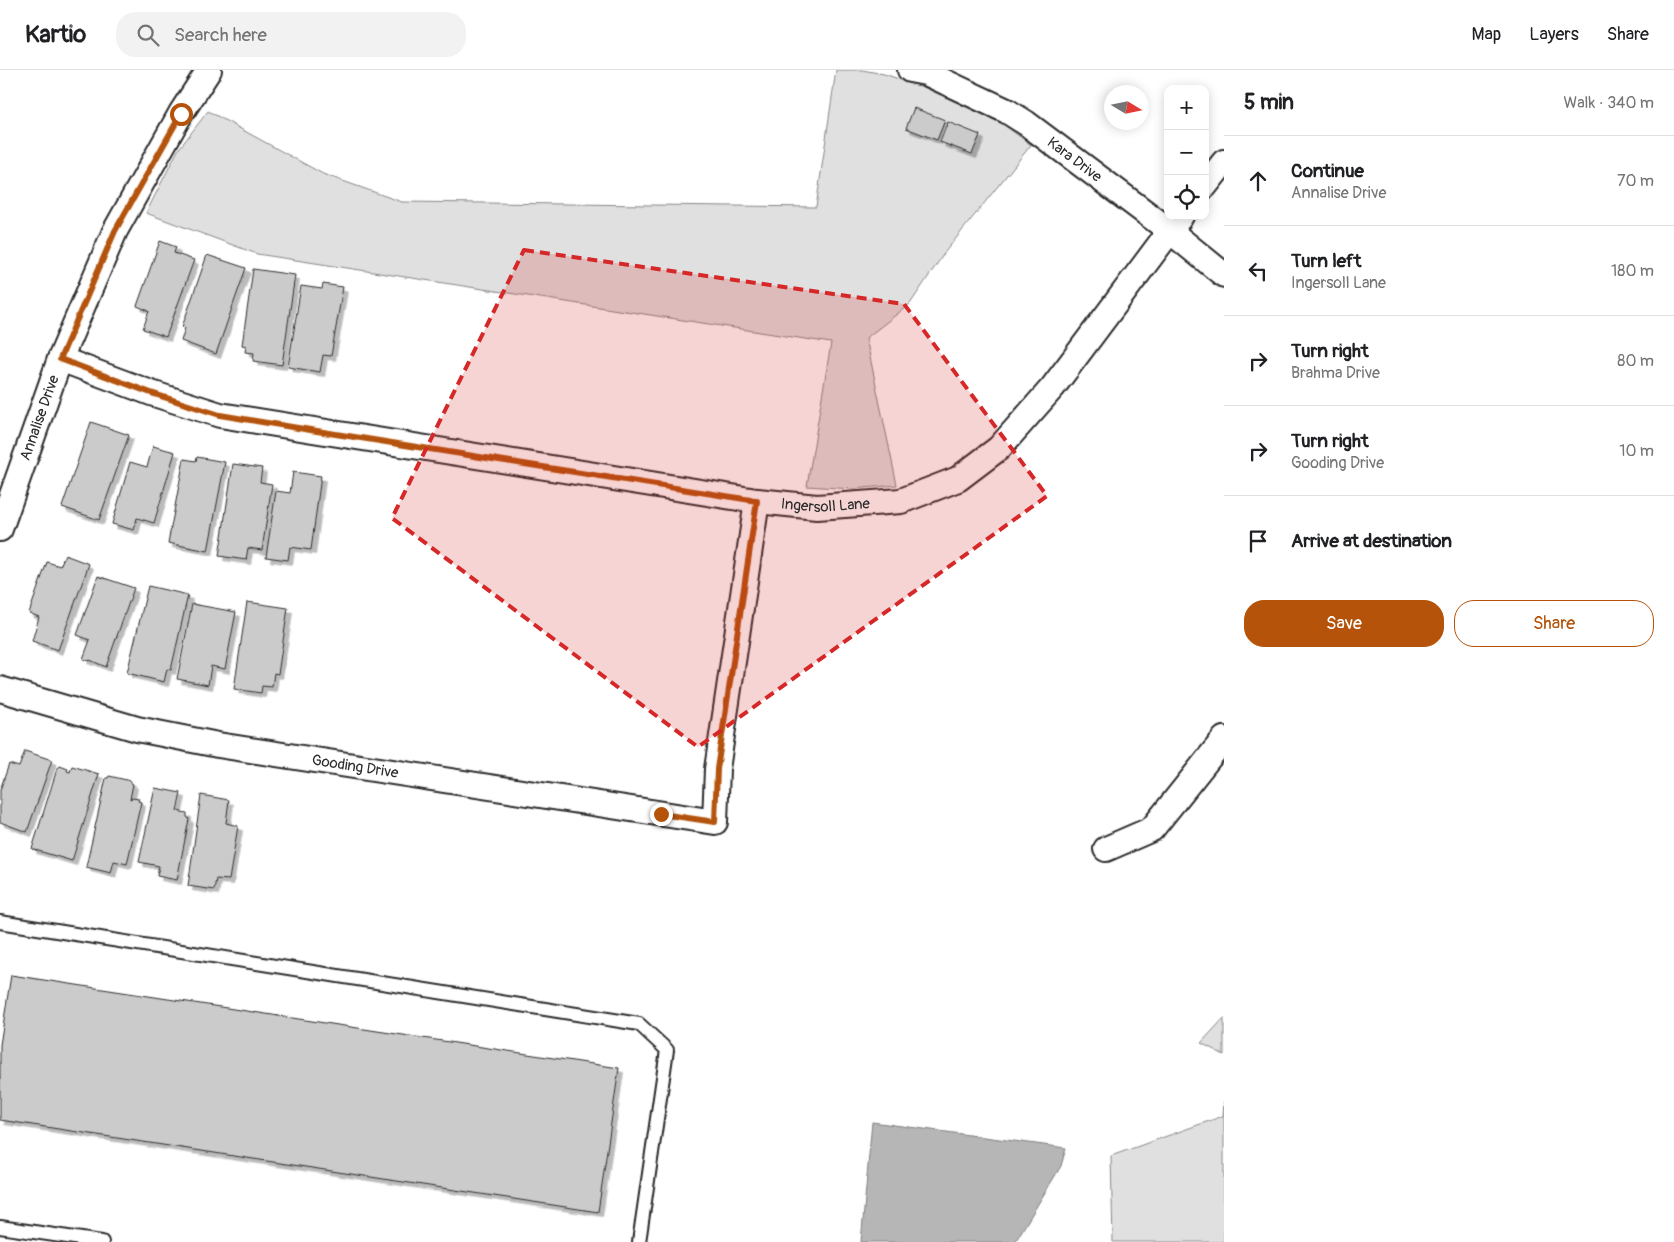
<!DOCTYPE html>
<html lang="en">
<head>
<meta charset="utf-8">
<style>
	body { margin:0; font-family:Pangolin,sans-serif; background:#f2f2f2; color:#202124 }
	.controls { position:absolute; right:15px; top:15px; display:grid; overflow:hidden; border-radius:10px; box-shadow:0 2px 12px #0003 }
	.controls button { width:45px; height:45px; display:grid; place-items:center; padding:0; border:0; border-bottom:1px solid #e0e0e0; background:#fff; color:#202124; font:25px sans-serif }
	.compass { position:absolute; left:1104px; top:15px; width:45px; height:45px; border-radius:50%; background:#fff; box-shadow:0 2px 12px #0003; rotate:100deg }
	.stop { position:absolute; width:15px; height:15px; margin:-11px; border:4px solid #b45309; border-radius:50%; background:#fff }
	.stop.end { background:#b45309; border-color:#fff; box-shadow:0 1px 5px #0008 }
	.list { margin:0; padding:0; list-style:none }
	h2 { display:flex; justify-content:space-between; align-items:center; height:65px; margin:0; padding:0 20px; font-size:21px }
	h2 small { font-size:16px; font-weight:400; color:#757577 }
	.list li { display:grid; grid-template-columns:32px 1fr auto; gap:15px; align-items:center; box-sizing:border-box; height:90px; padding:0 20px; border-top:1px solid #e0e0e0 }
	.list b { display:block; font-size:19px; white-space:nowrap }
	.list p { margin:0; font-size:16px; white-space:nowrap; color:#757577 }
	.list em { font-size:16px; font-style:normal; color:#757577 }
	.actions { display:flex; gap:10px; padding:15px 20px }
	.actions a { flex:1; padding:11px 0; border:1px solid #b45309; border-radius:20px; text-align:center; font-size:18px; color:#b45309 }
	.actions .main { background:#b45309; color:#fff }
	.icon { flex:none; width:28px; height:28px; fill:none; stroke:currentColor; stroke-width:2; stroke-linecap:round; stroke-linejoin:round }
	.map { position:relative; flex:none; width:1224px; height:1172px; overflow:hidden }
	header { display:flex; align-items:center; gap:30px; box-sizing:border-box; height:70px; padding:0 25px; background:#fff; border-bottom:1px solid #e0e0e0 }
	header strong { font-size:24px }
	nav { display:flex; gap:28px; margin-inline-start:auto; font-size:18px }
	.search { width:350px; height:45px; background:#f2f2f2; display:flex; align-items:center; gap:12px; box-sizing:border-box; padding:0 18px; border-radius:20px; color:#757577; font-size:19px }
	main { display:flex }
	aside { flex:1; background:#fff }
	.map>svg:first-child { display:block }
</style>
</head>
<body>
<header>
<strong>Kartio</strong>
<div class="search"><svg class="icon" aria-label="search" viewBox="0 0 24 24"><circle cx="10" cy="10" r="6"/><path d="M15 15l6 6"/></svg>Search here</div>
<nav><a>Map</a><a>Layers</a><a>Share</a></nav>
</header>
<main>
<div class="map">
<svg width="1224" height="1172" viewBox="0 0 1224 1172">
	<defs>
		<filter id="shadow"><feDropShadow dx="4.5" dy="4.5" stdDeviation="0" flood-color="#0004"/></filter>
	</defs>
	<rect width="100%" height="100%" fill="#fff"/>
	<filter id="ink" filterUnits="userSpaceOnUse"><feTurbulence type="fractalNoise" baseFrequency=".02" numOctaves="2"/><feDisplacementMap in="SourceGraphic" scale="10" xChannelSelector="R" yChannelSelector="G"/><feConvolveMatrix kernelMatrix="1 2 1 2 8 2 1 2 1" color-interpolation-filters="sRGB"/></filter>
	<g filter="url(#ink)">
		<path fill="#e0e0e0" stroke="#868686" d="M836,0H862L884,4L923,17L988,43L1031,75L945,182L910,234L866,268L897,415L852,419L807,416L831,273L257,184L146,143L178,80L208,41L323,104L402,132L816,137Z
			M1224,948V985L1201,973Z
			M1224,1031V1172H1113L1111,1086L1223,1046Z"/>
		<path fill="#b6b6b6" stroke="#7e7e7e" d="M872,1052L1066,1078L1061,1096L1015,1172H861Z"/>
		<path fill="#cbcbcb" stroke="#2b2b2b" filter="url(#shadow)" d="M914,38L945,50L937,70L906,58Z
			M948,52L980,65L972,84L940,72Z
			M160,171L176,177L174,183L194,190L166,267L143,259L149,241L137,236Z
			M207,185L246,198L216,284L181,271L185,258L182,257Z
			M253,199L295,205L282,295L253,291L254,283L245,282L246,276L242,275Z
			M323,214L343,217L331,286L323,285L320,302L288,297L301,216L322,219Z
			M91,352L129,365L99,450L62,437Z
			M153,376L175,382L154,453L137,448L134,460L112,454L130,392L147,397Z
			M197,387L225,392L208,481L168,473L184,389L196,391Z
			M233,394L262,398L260,412L272,414L262,480L248,478L246,490L219,486Z
			M293,402L321,406L311,480L290,477L288,490L266,487L276,421L290,423Z
			M65,485L89,494L58,580L32,571L39,547L29,543L47,492L60,496Z
			M98,506L134,518L106,597L90,590L89,591L83,589L90,570L77,565Z
			M148,516L188,525L171,600L167,599L164,612L127,603Z
			M247,532L288,538L278,604L274,603L272,617L262,616L261,623L234,619Z
			M192,534L236,542L225,599L211,596L208,615L177,609Z
			M25,681L52,690L27,762L0,752V720L9,694L19,697Z
			M60,696L68,699L67,701L70,702L72,696L99,704L72,791L32,779L57,699Z
			M109,706L131,711V713L133,714L130,729L132,728L139,729L138,731L141,732L127,794L114,791L111,803L86,797L106,708H108Z
			M155,718L181,723L177,741L187,743V747L189,749L177,810L157,806L159,796L139,792Z
			M201,725L229,730L226,753L238,756L229,810L216,809L214,820L188,816Z
			M11,905L619,998L598,1142L0,1050V975Z"/>
		<g fill="none" stroke-linecap="round" stroke-linejoin="round">
			<g stroke="#2b2b2b" stroke-width="16">
				<path id="service" d="M0,852L639,954L667,980L639,1172
					M0,1157L102,1172"/>
			</g>
			<g stroke="#2b2b2b" stroke-width="28">
				<g id="minor">
					<path id="s1" d="M910,0L926,3L1007,41L1026,53L1170,161L1224,205"/>
					<path d="M1205,116L1224,92"/>
					<path id="s2" d="M60,289L151,323L220,345L757,431L817,437L901,431L958,409L999,378L1053,317L1181,146"/>
					<path id="s3" d="M0,459L60,289L115,161L181,43L209,0"/>
					<path id="s4" d="M0,619L137,659L218,675L715,752L717,699L757,431"/>
					<path d="M1106,779L1152,759L1224,669"/>
				</g>
			</g>
			<use href="#service" stroke="#fff" stroke-width="12"/>
			<use href="#minor" stroke="#fff" stroke-width="24"/>
		</g>
	</g>
	<g fill="none" stroke-linecap="round" stroke-linejoin="round" filter="url(#ink)">
		<path stroke="#b45309" stroke-width="6" d="M181,44L115,161L60,289L151,323L220,345L298,358L757,431L717,699L715,752L661,744"/>
	</g>
	<path fill="#d62828" fill-opacity="0.2" stroke="#d62828" stroke-width="4" stroke-dasharray="10 6" stroke-linejoin="round" d="M524,180L904,234L1047,426L698,677L392,448Z"/>
	<g text-anchor="middle" stroke-width="4.5" stroke-linejoin="round" paint-order="stroke">
		<g font-size="15" fill="#2b2b2b" stroke="#fff">
			<text dy="5" stroke="none"><textPath href="#s1" startOffset="189">Kara Drive</textPath></text>
			<text dy="5" stroke="none"><textPath href="#s3" startOffset="118">Annalise Drive</textPath></text>
			<text dy="5" stroke="none"><textPath href="#s2" startOffset="782">Ingersoll Lane</textPath></text>
			<text dy="5" stroke="none"><textPath href="#s4" startOffset="364">Gooding Drive</textPath></text>
		</g>
	</g>
</svg>
<div class="controls">
<button>+</button>
<button>−</button>
<button><svg class="icon" aria-label="locate" viewBox="0 0 24 24"><circle cx="12" cy="12" r="6"/><path d="M12 2v4M12 18v4M2 12h4M18 12h4"/></svg></button>
</div>
<svg class="compass" viewBox="-18 -18 36 36"><path d="M0-13l5 13h-10z" fill="#e53935"/><path d="M0 13l5-13h-10z" fill="#757577"/></svg>
<div class="stop" style="left:181px;top:44px"></div>
<div class="stop end" style="left:661px;top:744px"></div>
</div>
<aside>
<h2>5 min<small>Walk · 340 m</small></h2>
<ul class="list">
<li><svg class="icon" aria-label="ahead" viewBox="0 0 24 24"><path d="M12 20V5M6 11l6-6 6 6"/></svg><div><b>Continue</b><p>Annalise Drive</p></div><em>70 m</em></li>
<li><svg class="icon" aria-label="left" viewBox="0 0 24 24"><path d="M17 20v-9H6M10 6l-5 5 5 5"/></svg><div><b>Turn left</b><p>Ingersoll Lane</p></div><em>180 m</em></li>
<li><svg class="icon" aria-label="right" viewBox="0 0 24 24"><path d="M7 20v-9h11M14 6l5 5-5 5"/></svg><div><b>Turn right</b><p>Brahma Drive</p></div><em>80 m</em></li>
<li><svg class="icon" aria-label="right" viewBox="0 0 24 24"><path d="M7 20v-9h11M14 6l5 5-5 5"/></svg><div><b>Turn right</b><p>Gooding Drive</p></div><em>10 m</em></li>
<li><svg class="icon" aria-label="arrive" viewBox="0 0 24 24"><path d="M6 21V4h12l-3 4 3 4H6"/></svg><div><b>Arrive at destination</b></div></li>
</ul>
<div class="actions"><a class="main">Save</a><a>Share</a></div>
</aside>
</main>
</body>
</html>
